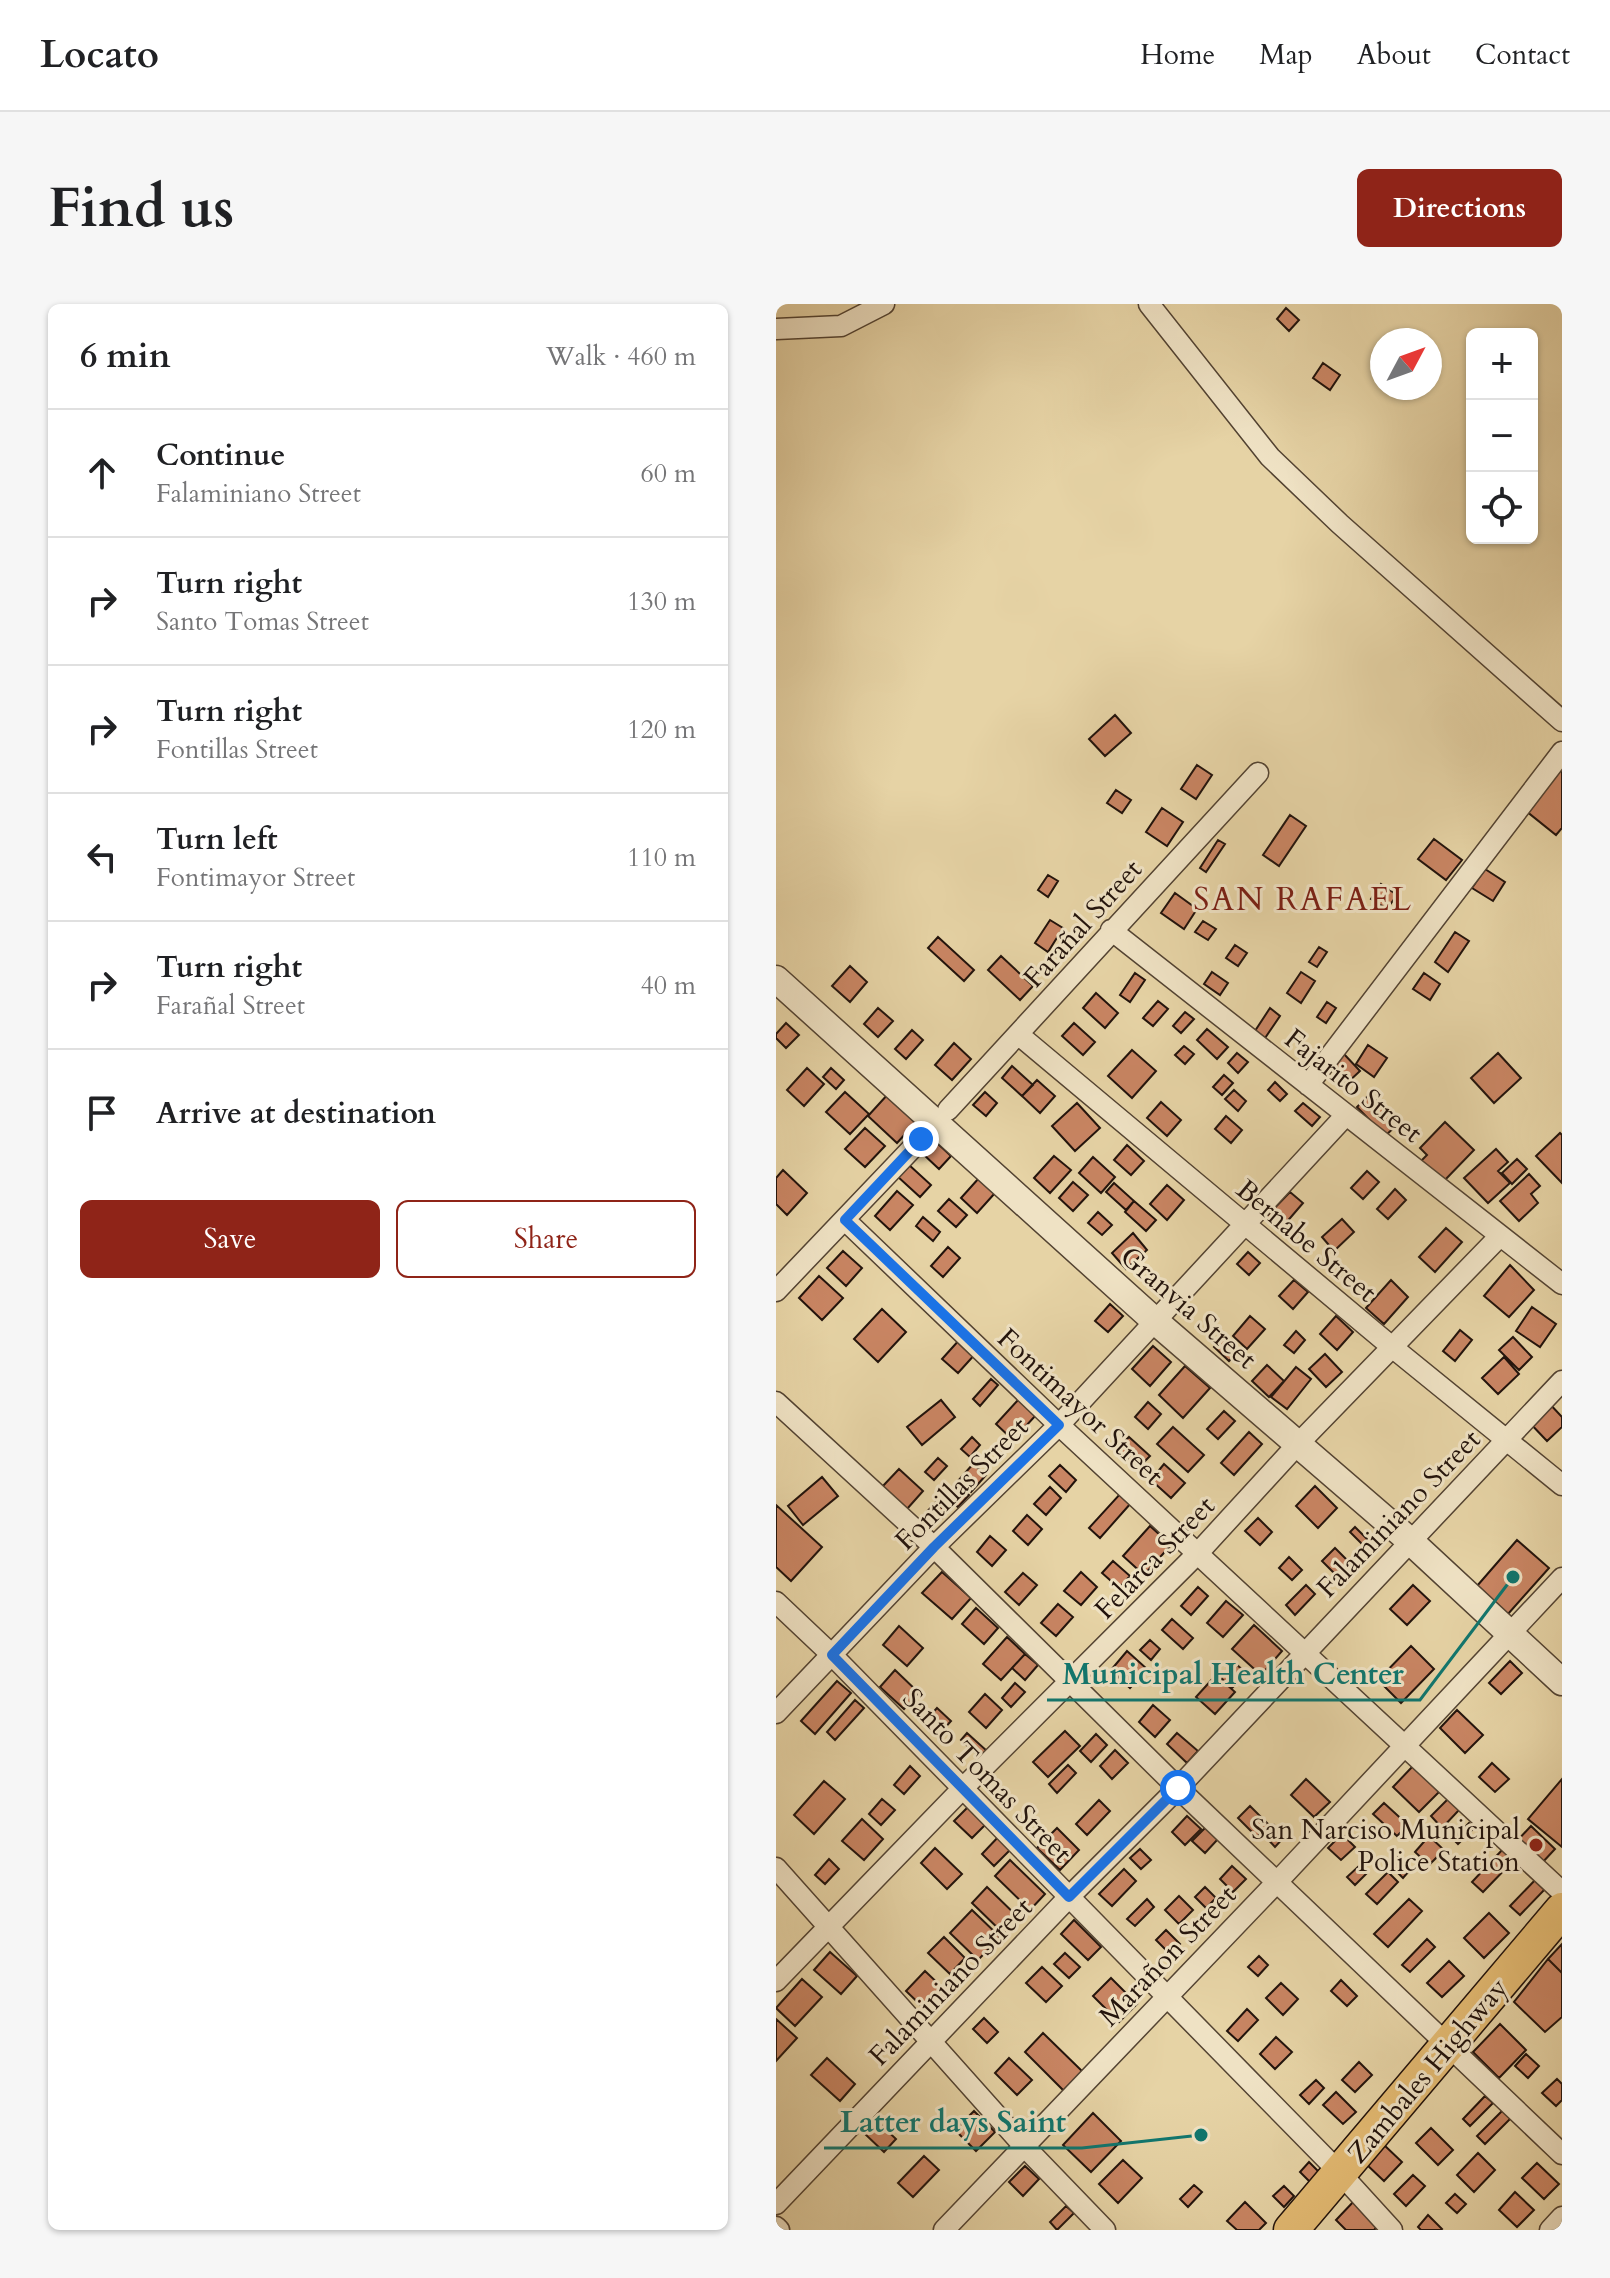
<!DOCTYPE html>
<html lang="en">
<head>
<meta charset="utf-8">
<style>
	body { margin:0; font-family:Cardo,serif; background:#f6f6f6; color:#202124 }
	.controls { position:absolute; right:24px; top:24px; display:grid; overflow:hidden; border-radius:12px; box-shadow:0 2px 6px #0004 }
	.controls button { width:72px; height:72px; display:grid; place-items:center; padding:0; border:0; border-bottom:2px solid #e0e0e0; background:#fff; color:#202124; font:40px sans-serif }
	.compass { position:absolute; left:594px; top:24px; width:72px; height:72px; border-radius:50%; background:#fff; box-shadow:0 2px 6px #0004; rotate:49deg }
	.stop { position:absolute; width:24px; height:24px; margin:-18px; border:6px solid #1a73e8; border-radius:50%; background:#fff }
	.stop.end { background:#1a73e8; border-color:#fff; box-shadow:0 2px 8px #0008 }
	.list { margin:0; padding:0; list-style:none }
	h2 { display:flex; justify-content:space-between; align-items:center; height:104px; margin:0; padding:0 32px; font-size:34px }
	h2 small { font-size:26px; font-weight:400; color:#757577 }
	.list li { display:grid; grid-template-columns:52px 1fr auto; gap:24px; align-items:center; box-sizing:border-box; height:128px; padding:0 32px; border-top:2px solid #e0e0e0 }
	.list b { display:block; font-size:30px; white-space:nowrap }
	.list p { margin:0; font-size:26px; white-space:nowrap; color:#757577 }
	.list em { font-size:26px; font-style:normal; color:#757577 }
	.actions { display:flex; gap:16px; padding:24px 32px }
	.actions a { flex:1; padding:18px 0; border:2px solid #8f2418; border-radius:12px; text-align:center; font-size:28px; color:#8f2418 }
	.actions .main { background:#8f2418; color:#fff }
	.icon { flex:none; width:44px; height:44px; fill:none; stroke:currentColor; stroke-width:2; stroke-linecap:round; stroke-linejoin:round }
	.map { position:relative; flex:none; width:786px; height:1926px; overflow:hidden; border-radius:12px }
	header { display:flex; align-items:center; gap:48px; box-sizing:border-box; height:112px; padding:0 40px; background:#fff; border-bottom:2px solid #e0e0e0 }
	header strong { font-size:38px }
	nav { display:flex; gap:44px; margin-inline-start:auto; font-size:28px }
	.intro { display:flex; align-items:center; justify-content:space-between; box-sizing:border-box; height:192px; padding:0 48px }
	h1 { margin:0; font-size:56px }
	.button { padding:20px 36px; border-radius:12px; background:#8f2418; color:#fff; font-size:28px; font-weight:700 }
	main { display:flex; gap:48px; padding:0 48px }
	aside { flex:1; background:#fff; border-radius:12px; box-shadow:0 2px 6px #0004 }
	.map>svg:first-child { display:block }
</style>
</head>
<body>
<header>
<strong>Locato</strong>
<nav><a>Home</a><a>Map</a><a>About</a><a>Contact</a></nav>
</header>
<div class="intro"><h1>Find us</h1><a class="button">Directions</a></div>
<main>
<aside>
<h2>6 min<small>Walk · 460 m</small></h2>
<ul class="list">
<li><svg class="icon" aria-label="ahead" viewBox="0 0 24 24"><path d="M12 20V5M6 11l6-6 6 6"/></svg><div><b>Continue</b><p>Falaminiano Street</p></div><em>60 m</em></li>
<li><svg class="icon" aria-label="right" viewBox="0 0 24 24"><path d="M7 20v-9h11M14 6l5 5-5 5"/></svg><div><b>Turn right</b><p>Santo Tomas Street</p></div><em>130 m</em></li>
<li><svg class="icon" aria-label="right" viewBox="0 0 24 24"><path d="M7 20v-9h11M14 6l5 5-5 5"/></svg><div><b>Turn right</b><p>Fontillas Street</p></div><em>120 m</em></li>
<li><svg class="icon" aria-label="left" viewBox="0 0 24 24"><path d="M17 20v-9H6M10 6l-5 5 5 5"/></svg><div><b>Turn left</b><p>Fontimayor Street</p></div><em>110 m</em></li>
<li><svg class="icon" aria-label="right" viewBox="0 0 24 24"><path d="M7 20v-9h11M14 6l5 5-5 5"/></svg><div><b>Turn right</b><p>Farañal Street</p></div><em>40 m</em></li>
<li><svg class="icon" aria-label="arrive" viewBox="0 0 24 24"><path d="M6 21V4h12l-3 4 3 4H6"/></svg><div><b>Arrive at destination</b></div></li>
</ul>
<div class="actions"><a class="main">Save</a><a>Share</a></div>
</aside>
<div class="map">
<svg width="786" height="1926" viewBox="0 0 786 1926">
	<rect width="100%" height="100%" fill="#e6d3a5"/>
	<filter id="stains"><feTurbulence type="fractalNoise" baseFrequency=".0025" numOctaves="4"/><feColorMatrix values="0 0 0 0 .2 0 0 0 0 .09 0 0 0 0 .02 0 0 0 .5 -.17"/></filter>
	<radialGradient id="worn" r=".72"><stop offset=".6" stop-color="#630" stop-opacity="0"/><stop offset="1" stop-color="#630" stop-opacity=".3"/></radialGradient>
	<path fill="#c98563" stroke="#22130c" stroke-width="2" d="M510,4L523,16L513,27L501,15Z
		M547,59L564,71L554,86L537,74Z
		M339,411L355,429L329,452L313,435Z
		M786,459V524L780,531L745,503Z
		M421,461L436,471L420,495L405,485Z
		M340,486L355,496L346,509L331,499Z
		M386,504L407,518L391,542L370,528Z
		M514,511L530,522L503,562L487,551Z
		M658,535L686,556L670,576L642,555Z
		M442,536L449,540L430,568L424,564Z
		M709,565L729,578L717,597L696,584Z
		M272,571L282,577L272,593L262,586Z
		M605,580L621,591L611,605L595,595Z
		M399,589L421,605L408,625L385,609Z
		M274,616L287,624L272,648L259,639Z
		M427,617L440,625L432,636L419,628Z
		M679,628L693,637L672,668L659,658Z
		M162,633L198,666L188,677L152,644Z
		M459,641L471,649L462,662L450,654Z
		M543,643L551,648L541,663L533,658Z
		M225,652L257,682L244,696L212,666Z
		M74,662L91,678L74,698L56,682Z
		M436,668L452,679L444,691L428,680Z
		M525,668L539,677L525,699L511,689Z
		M359,669L369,676L354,698L344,691Z
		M648,669L664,680L654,696L637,685Z
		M320,689L342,709L329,724L307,704Z
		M382,697L392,705L377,722L367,714Z
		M551,698L560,704L550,719L541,713Z
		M102,704L117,717L102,733L88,720Z
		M494,704L504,712L487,737L477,730Z
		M409,708L418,715L405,729L397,722Z
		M10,719L23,731L10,744L0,734V730Z
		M298,719L319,738L307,751L286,732Z
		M431,725L452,743L441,755L421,736Z
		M136,726L147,736L130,755L119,745Z
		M178,739L195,755L176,776L159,761Z
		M592,741L611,754L598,773L580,760Z
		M408,742L418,750L409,760L399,751Z
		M356,746L380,767L356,794L332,772Z
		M461,749L472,758L462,769L452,759Z
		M567,749L584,767L570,780L553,762Z
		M722,749L745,774L718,799L695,774Z
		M236,762L257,781L246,792L226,774Z
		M31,764L48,780L28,802L11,786Z
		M55,764L68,776L60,785L47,773Z
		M448,771L457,779L446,791L437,783Z
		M261,776L279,792L264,809L246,792Z
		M499,778L511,790L504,797L492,786Z
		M458,786L470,797L462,807L449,795Z
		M69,788L93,810L74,830L50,808Z
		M209,788L221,799L210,812L197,801Z
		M113,789L142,816L121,839L92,812Z
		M594,790L623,819L609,832L581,803Z
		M385,798L405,816L391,832L371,814Z
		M301,799L324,824L299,847L276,822Z
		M527,799L544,813L536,822L519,807Z
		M450,812L466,826L455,839L439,825Z
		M669,818L698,846L666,879L644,858L651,851L644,844Z
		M89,824L109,842L89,863L69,845Z
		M784,829L786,831V879L760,852Z
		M159,837L175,852L163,865L147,850Z
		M351,841L368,857L355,871L338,856Z
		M720,845L732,858L722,867L734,879L712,899L688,874Z
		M278,852L295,866L274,889L258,874Z
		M317,853L339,873L325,889L303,869Z
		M741,855L751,865L736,880L726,869Z
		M132,860L155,881L144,893L121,872Z
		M7,866L31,889L11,911L0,900V874Z
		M591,867L603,878L587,895L575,884Z
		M753,870L764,882L755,890L762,899L743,917L724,897Z
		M203,874L219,889L201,909L185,894Z
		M297,878L312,891L297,907L283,894Z
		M338,879L358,897L350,906L330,888Z
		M391,881L408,896L391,916L374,900Z
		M619,885L630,896L612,915L601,905Z
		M121,887L137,901L114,926L99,912Z
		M514,888L527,899L503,927L489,914Z
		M173,895L191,911L180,923L162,907Z
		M358,897L380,916L370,927L349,908Z
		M322,908L336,921L326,931L312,919Z
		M147,913L164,928L157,937L140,922Z
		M566,915L578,928L558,947L546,933Z
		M670,924L686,938L659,968L643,953Z
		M357,929L371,946L350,965L336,949Z
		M172,943L184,954L167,973L155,962Z
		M67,947L86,964L70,982L51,964Z
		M472,948L484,959L473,971L461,960Z
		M734,961L758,986L733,1013L708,992Z
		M43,972L67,994L46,1016L23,994Z
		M518,976L532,988L517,1005L503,992Z
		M615,976L632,993L608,1020L590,1004Z
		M334,1000L347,1012L332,1028L319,1017Z
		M756,1003L780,1020L764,1043L740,1027Z
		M106,1005L130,1028L102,1058L78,1035Z
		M474,1012L489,1025L471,1045L457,1032Z
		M560,1012L577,1028L561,1046L544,1030Z
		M684,1026L696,1036L679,1057L667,1047Z
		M520,1027L529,1036L518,1049L508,1041Z
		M447,1032L463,1047L453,1057L438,1043Z
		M737,1033L756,1053L743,1066L723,1046Z
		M185,1034L201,1048L182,1069L166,1055Z
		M377,1042L395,1058L374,1082L356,1065Z
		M549,1050L566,1068L550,1083L533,1065Z
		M728,1053L743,1070L722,1090L706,1074Z
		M491,1061L508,1077L493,1093L476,1077Z
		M409,1062L434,1084L407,1114L383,1091Z
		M520,1063L535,1075L511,1105L495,1093Z
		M215,1075L222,1081L204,1102L197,1095Z
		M243,1095L260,1111L237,1136L220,1120Z
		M165,1096L179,1113L146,1141L131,1123Z
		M771,1097L786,1113V1123L771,1137L751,1116Z
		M372,1098L385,1110L372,1125L359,1113Z
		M448,1107L459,1117L442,1135L431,1125Z
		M397,1123L428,1151L412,1168L381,1140Z
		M473,1128L486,1140L458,1171L445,1159Z
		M196,1133L204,1141L194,1153L185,1145Z
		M353,1133L374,1152L362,1164L341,1145Z
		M162,1154L171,1162L158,1176L149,1168Z
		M197,1160L210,1171L195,1188L182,1177Z
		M388,1160L409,1179L395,1194L375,1176Z
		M284,1161L300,1176L290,1188L273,1172Z
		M123,1165L147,1187L131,1205L106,1183Z
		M46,1173L62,1192L27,1221L12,1202Z
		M181,1180L193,1191L182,1203L170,1193Z
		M539,1182L561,1204L542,1224L520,1202Z
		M274,1183L285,1194L270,1211L258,1200Z
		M344,1190L355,1199L324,1234L313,1224Z
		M160,1198L171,1209L158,1222L147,1212Z
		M0,1201L46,1243L15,1277L0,1263Z
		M251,1211L266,1225L252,1241L237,1227Z
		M482,1214L496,1228L484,1241L469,1227Z
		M374,1222L395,1241L368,1271L347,1252Z
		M579,1223L598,1242L593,1247L574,1228Z
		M214,1232L230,1246L216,1262L201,1248Z
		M741,1236L773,1264L732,1310L701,1282Z
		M559,1244L577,1262L564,1275L546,1257Z
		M513,1253L526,1266L516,1276L503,1264Z
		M337,1257L354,1272L343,1284L326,1269Z
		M166,1268L195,1294L176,1315L146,1289Z
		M305,1268L321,1283L305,1301L288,1287Z
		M247,1269L261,1281L243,1301L229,1288Z
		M530,1281L539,1290L519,1311L510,1301Z
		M637,1281L654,1297L631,1321L614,1305Z
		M422,1283L432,1292L415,1311L405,1302Z
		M450,1297L467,1311L447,1333L431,1319Z
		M282,1300L297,1313L280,1332L265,1319Z
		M200,1304L222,1324L208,1340L186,1320Z
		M396,1315L417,1334L407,1345L386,1326Z
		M478,1321L506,1347L485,1371L456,1345Z
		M123,1322L147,1344L131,1362L107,1341Z
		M231,1333L249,1350L225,1376L207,1360Z
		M374,1336L384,1345L375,1356L364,1346Z
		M635,1342L658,1365L625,1399L602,1376Z
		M351,1347L371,1365L354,1384L335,1366Z
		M249,1350L262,1361L249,1376L236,1364Z
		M734,1357L746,1369L725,1390L713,1379Z
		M459,1359L470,1369L456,1384L445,1374Z
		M119,1366L143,1389L128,1405L104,1383Z
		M440,1371L459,1388L439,1410L420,1393Z
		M61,1377L75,1389L39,1430L25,1417Z
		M239,1379L249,1388L235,1403L226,1394Z
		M209,1390L226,1406L210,1424L193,1408Z
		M79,1396L88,1404L59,1436L51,1428Z
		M377,1401L394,1416L379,1433L363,1418Z
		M161,1404L175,1417L166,1427L152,1414Z
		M681,1406L707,1431L689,1449L664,1424Z
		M289,1427L304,1442L272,1473L257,1458Z
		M191,1429L211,1447L205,1454L185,1436Z
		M401,1429L422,1447L411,1459L391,1440Z
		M320,1430L331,1441L315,1458L304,1447Z
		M339,1446L352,1459L336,1475L324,1462Z
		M716,1459L733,1475L719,1488L703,1473Z
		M292,1461L300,1469L281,1489L273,1480Z
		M134,1462L144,1472L128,1490L118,1481Z
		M637,1462L663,1488L643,1508L617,1483Z
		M530,1475L554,1498L538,1513L515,1491Z
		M786,1475V1543L752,1515Z
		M48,1477L69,1495L38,1530L18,1511Z
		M106,1495L119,1506L105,1521L93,1510Z
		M672,1495L683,1506L666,1524L655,1512Z
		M323,1496L334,1507L311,1531L300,1520Z
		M608,1499L632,1521L621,1532L597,1510Z
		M474,1502L493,1521L481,1533L462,1514Z
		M192,1503L210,1520L196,1534L178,1517Z
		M411,1512L425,1525L409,1541L396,1528Z
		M86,1515L107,1535L88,1556L66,1537Z
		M693,1519L698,1524L682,1540L677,1535Z
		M498,1521L509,1532L499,1543L488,1531Z
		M755,1522L779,1545L765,1560L740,1538Z
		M430,1523L442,1535L429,1549L416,1537Z
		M281,1524L303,1546L284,1566L261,1544Z
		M225,1530L238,1542L218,1562L206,1550Z
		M566,1530L579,1543L565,1556L552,1544Z
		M653,1532L668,1546L653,1561L639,1548Z
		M159,1544L186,1570L171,1585L145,1559Z
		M364,1545L375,1556L365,1565L354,1554Z
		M727,1545L738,1556L707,1588L696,1578Z
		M622,1553L634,1566L627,1574L614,1561Z
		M53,1555L63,1565L49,1580L39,1571Z
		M234,1556L269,1590L254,1606L219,1572Z
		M584,1561L592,1568L579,1581L571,1573Z
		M456,1562L470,1575L457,1588L444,1575Z
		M348,1565L360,1577L336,1602L323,1590Z
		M612,1568L622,1578L601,1600L590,1590Z
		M762,1573L771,1583L744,1611L734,1602Z
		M211,1583L244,1615L228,1630L196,1599Z
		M429,1583L440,1594L430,1604L419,1593Z
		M403,1592L417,1606L403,1620L389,1606Z
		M371,1595L378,1603L359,1622L351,1615Z
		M633,1595L646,1607L612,1643L598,1630Z
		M196,1606L224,1633L202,1656L174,1629Z
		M713,1609L733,1629L708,1654L688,1634Z
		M298,1616L325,1643L312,1656L285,1630Z
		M390,1626L404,1640L394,1650L380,1636Z
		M168,1633L189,1654L174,1670L152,1649Z
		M651,1635L659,1643L634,1668L626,1661Z
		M786,1640V1669L772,1655Z
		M54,1648L81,1672L65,1690L38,1666Z
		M289,1649L304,1663L293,1674L278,1660Z
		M483,1652L492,1661L482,1672L472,1663Z
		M772,1655L786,1669V1713L769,1728L738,1698Z
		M673,1657L688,1672L666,1693L651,1679Z
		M266,1663L286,1682L270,1698L250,1679Z
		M149,1667L172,1689L153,1709L130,1687Z
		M335,1674L361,1700L343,1718L317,1692Z
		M26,1675L46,1693L19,1722L0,1704Z
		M565,1676L581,1692L571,1702L555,1687Z
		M505,1679L522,1695L507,1711L490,1694Z
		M471,1705L482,1716L462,1737L451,1727Z
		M208,1714L222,1728L211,1739L197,1725Z
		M0,1715L21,1734L0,1757Z
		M724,1720L750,1746L723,1774L697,1748Z
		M267,1729L307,1768L288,1787L249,1748Z
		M500,1733L516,1748L499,1765L484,1750Z
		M750,1750L763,1762L752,1774L739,1762Z
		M51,1754L79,1780L64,1797L35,1771Z
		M233,1754L256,1776L241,1791L219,1769Z
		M583,1758L596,1771L579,1788L566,1776Z
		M781,1775L786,1780V1796L780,1802L766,1789Z
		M540,1776L548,1784L533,1800L524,1791Z
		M560,1788L580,1808L567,1820L547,1801Z
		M709,1792L717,1799L694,1822L687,1815Z
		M729,1804L737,1812L709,1840L701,1832Z
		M198,1807L219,1828L200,1847L179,1826Z
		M317,1809L345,1837L315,1868L287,1841Z
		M101,1817L120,1835L108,1848L89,1830Z
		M655,1824L677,1846L662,1861L640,1839Z
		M607,1840L626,1858L608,1877L589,1859Z
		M702,1849L719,1866L698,1888L681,1871Z
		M148,1852L163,1866L137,1893L122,1879Z
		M347,1856L366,1874L342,1899L323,1880Z
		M533,1858L543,1868L534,1878L524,1868Z
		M761,1859L783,1880L768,1895L746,1874Z
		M249,1862L263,1875L247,1892L233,1878Z
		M637,1871L649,1882L630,1902L618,1890Z
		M418,1881L426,1888L412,1903L404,1895Z
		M508,1882L518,1892L508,1903L497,1892Z
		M739,1888L758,1906L741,1923L723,1906Z
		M679,1890L690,1900L681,1909L670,1899Z
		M579,1896L604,1920L598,1926H570L560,1916Z
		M469,1898L490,1919L483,1926H461L451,1917Z
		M290,1902L298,1909L281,1926L274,1918Z
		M652,1911L666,1925L665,1926H645L642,1923Z"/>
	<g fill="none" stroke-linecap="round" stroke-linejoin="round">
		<g stroke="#534332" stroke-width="23">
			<path id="minor" d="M373,0L494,153L564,220L786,417
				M0,25L65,22L108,0
				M335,626L786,980
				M243,731L616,1043L786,1181
				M532,781L786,448
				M172,806L482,469
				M69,916L283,1121L786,1588
				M0,987L145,835
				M0,1098L158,1243L402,1484L786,1850
				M0,1298L56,1351L564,1869L616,1926
				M0,1409L158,1243L283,1121L570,811
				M0,1564L248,1842L329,1926
				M0,1677L187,1484L422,1249L521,1141L724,932
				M0,1900L293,1593L402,1484L786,1077
				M0,1923L3,1926
				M168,1926L501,1578L786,1274
				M774,1926L786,1913"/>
		</g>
		<g stroke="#534332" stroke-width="29">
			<path id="tertiary" d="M0,675L379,1017L633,1236L786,1378"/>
		</g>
		<g stroke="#22130c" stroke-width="37">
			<path id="primary" d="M515,1926L786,1606"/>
		</g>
		<use href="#minor" stroke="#efe2c4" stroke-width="20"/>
		<use href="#tertiary" stroke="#efe2c4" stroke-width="26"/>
		<use href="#primary" stroke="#e3ba72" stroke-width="34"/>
	</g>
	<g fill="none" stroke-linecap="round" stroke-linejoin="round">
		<path stroke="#1a73e8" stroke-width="10" d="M145,835L69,916L283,1121L158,1243L56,1351L293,1593L402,1484"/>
	</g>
	<circle fill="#8f2418" stroke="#efe2c4" stroke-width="3" cx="760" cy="1541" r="8"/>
	<g text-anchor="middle" stroke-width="6" stroke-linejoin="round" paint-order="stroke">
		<g font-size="28" fill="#22130c" stroke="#efe2c4">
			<text transform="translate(306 619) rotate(-48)" y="10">Farañal Street</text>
			<text transform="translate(578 781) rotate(38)" y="10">Fajarito Street</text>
			<text transform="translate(531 936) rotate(40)" y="10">Bernabe Street</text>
			<text transform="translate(413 1003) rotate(41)" y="10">Granvia Street</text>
			<text transform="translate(305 1102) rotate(43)" y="10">Fontimayor Street</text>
			<text transform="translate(185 1179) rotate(-45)" y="10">Fontillas Street</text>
			<text transform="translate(622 1209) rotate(-46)" y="10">Falaminiano Street</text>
			<text transform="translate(378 1253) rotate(-46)" y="10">Felarca Street</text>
			<text transform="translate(212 1471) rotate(46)" y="10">Santo Tomas Street</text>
			<text transform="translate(391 1651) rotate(-46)" y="10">Marañon Street</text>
			<text transform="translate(174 1677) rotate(-46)" y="10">Falaminiano Street</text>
			<text transform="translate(651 1766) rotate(-50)" y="10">Zambales Highway</text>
		</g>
		<g font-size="28" fill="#22130c" stroke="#efe2c4" text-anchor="end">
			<text x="744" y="1535">San Narciso Municipal<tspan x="744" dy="32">Police Station</tspan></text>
		</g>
		<g font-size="32" letter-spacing="2" fill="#7a1f14" stroke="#efe2c4">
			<text x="527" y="606">SAN RAFAEL</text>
		</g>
	</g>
	<path fill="none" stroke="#0f766e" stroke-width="3" d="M737 1273L644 1396H271M425 1831L306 1844H48"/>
	<g fill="#0f766e" stroke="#efe2c4" stroke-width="3">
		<circle cx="737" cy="1273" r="8"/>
		<circle cx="425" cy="1831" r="8"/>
	</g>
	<g font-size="30" text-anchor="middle" font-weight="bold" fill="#0f766e" stroke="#efe2c4" stroke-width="6" stroke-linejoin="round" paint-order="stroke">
		<text x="457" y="1380">Municipal Health Center</text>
		<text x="177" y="1828">Latter days Saint</text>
	</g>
	<rect width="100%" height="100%" filter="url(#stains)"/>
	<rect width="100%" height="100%" fill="url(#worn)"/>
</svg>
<div class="controls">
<button>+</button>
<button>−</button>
<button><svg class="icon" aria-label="locate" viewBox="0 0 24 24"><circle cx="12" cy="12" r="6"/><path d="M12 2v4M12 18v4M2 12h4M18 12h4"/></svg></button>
</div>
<svg class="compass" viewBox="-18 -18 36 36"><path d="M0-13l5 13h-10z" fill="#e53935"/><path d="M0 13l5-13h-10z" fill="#757577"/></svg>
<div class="stop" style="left:402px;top:1484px"></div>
<div class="stop end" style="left:145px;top:835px"></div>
</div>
</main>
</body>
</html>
